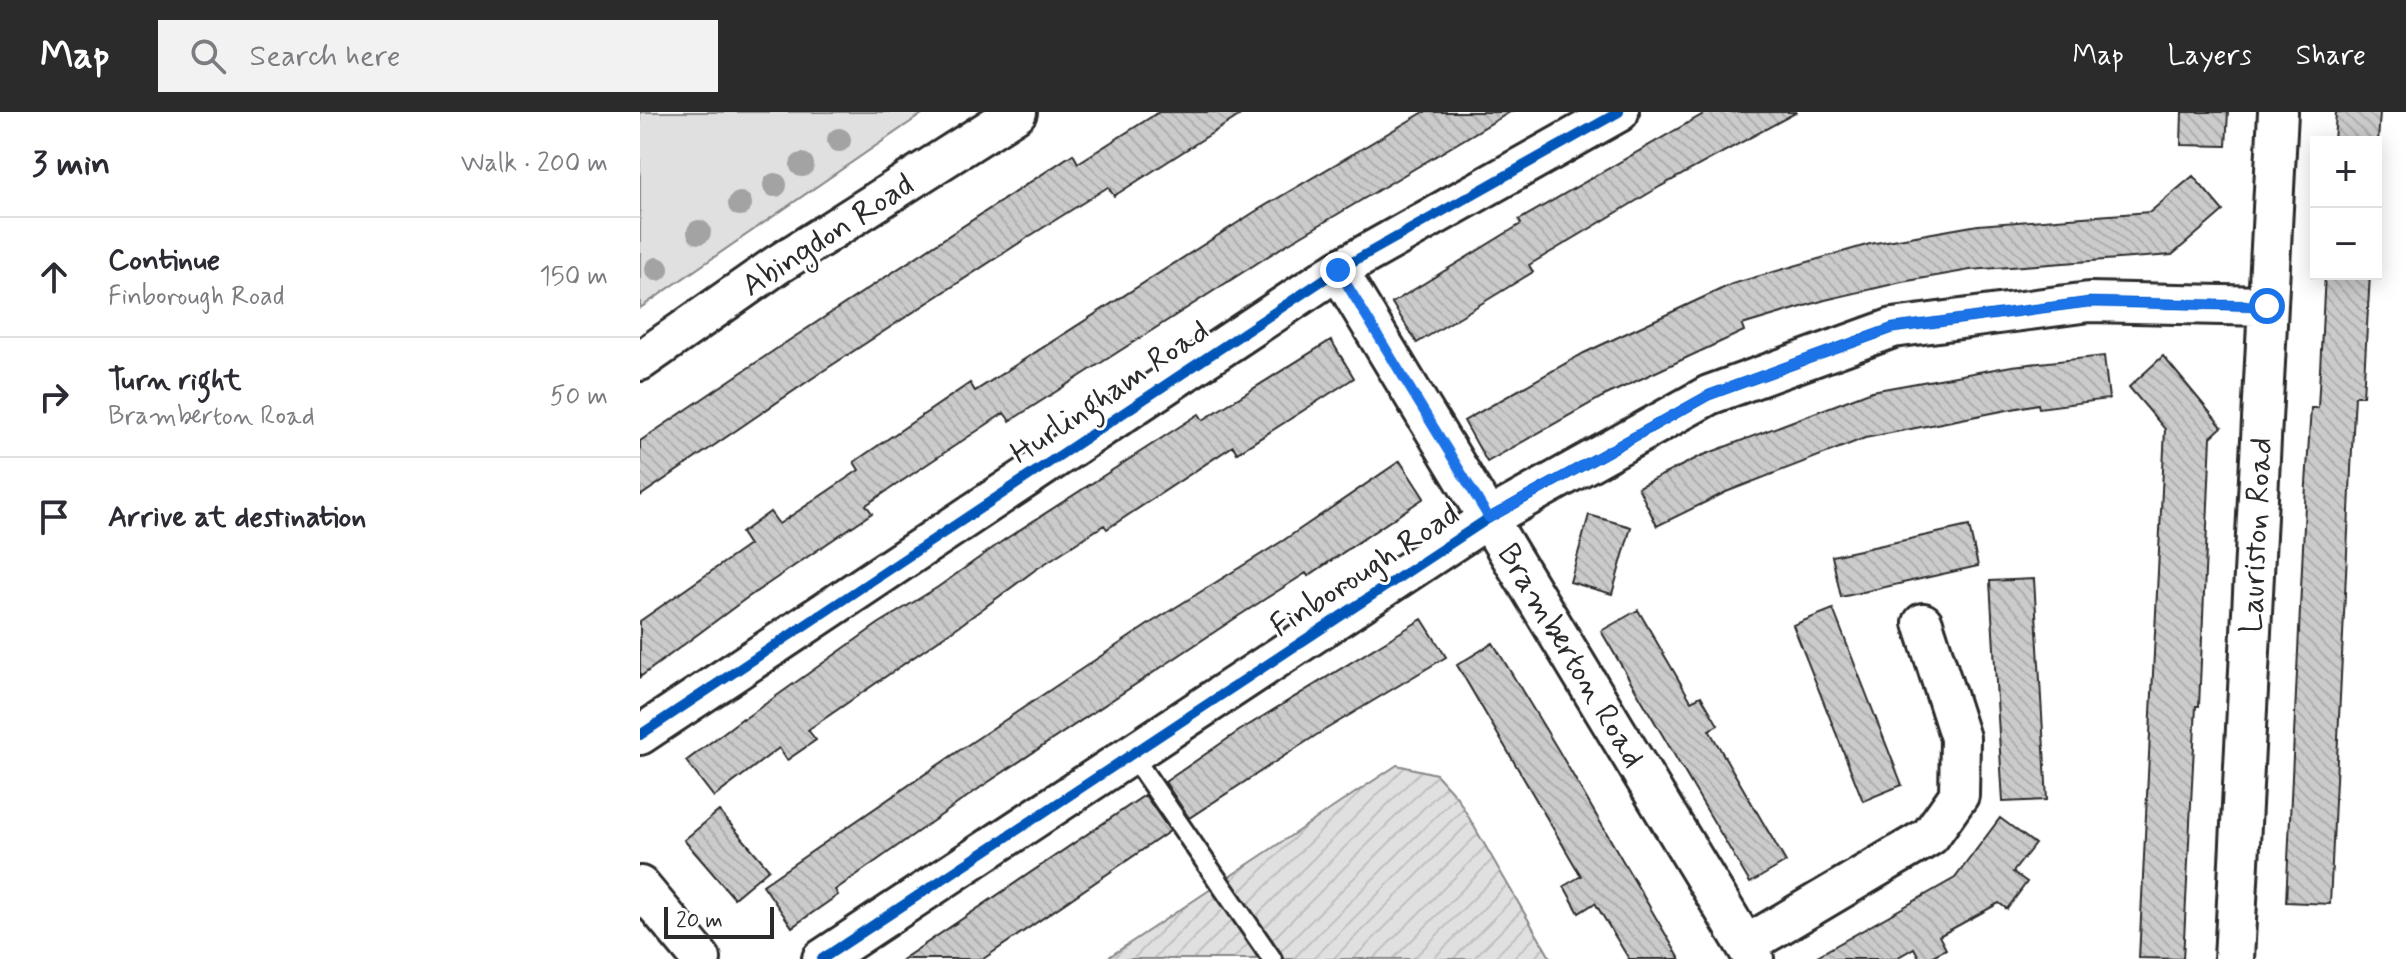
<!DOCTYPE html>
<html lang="en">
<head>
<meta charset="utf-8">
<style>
	body { margin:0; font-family:Mynerve,sans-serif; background:#f2f2f3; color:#2b2b33 }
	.controls { position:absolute; right:24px; top:24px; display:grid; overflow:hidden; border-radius:0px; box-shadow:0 4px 20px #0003 }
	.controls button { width:72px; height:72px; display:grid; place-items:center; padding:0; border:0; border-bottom:2px solid #e1e1e2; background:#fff; color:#2b2b33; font:40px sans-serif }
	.scale { position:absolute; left:24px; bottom:20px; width:110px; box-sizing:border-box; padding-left:8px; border:4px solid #2b2b2b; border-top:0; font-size:22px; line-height:28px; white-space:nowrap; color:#2b2b2b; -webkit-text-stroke:6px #fff; paint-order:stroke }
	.stop { position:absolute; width:24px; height:24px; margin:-18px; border:6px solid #1a73e8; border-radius:50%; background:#fff }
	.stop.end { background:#1a73e8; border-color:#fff; box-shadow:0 2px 8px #0008 }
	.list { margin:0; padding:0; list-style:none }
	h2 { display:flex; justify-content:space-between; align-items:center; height:104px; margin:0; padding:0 32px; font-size:34px }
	h2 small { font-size:26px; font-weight:400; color:#7c7c81 }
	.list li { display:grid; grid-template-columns:52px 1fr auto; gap:24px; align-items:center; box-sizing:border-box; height:120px; padding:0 32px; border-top:2px solid #e1e1e2 }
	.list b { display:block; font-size:30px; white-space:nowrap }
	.list p { margin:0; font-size:26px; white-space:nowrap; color:#7c7c81 }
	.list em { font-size:26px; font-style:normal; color:#7c7c81 }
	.icon { flex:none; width:44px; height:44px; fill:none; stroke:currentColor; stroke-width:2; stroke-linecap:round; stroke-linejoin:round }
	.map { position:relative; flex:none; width:1766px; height:847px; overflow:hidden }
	header { display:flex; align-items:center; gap:48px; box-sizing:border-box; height:112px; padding:0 40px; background:#2b2b2b; color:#fff }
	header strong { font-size:38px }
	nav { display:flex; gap:44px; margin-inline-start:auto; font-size:28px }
	.search { width:560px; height:72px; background:#f2f2f3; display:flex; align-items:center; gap:20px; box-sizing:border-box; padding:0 28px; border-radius:0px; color:#7c7c81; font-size:30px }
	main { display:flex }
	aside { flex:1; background:#fff }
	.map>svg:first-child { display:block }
</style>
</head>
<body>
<header>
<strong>Map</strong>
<div class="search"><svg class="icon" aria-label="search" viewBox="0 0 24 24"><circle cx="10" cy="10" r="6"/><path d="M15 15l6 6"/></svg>Search here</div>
<nav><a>Map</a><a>Layers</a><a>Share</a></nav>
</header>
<main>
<aside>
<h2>3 min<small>Walk · 200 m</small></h2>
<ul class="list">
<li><svg class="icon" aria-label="ahead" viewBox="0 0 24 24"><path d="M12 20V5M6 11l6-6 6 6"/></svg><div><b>Continue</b><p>Finborough Road</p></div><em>150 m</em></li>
<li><svg class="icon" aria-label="right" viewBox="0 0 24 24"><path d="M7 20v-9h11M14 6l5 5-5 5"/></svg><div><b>Turn right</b><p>Bramberton Road</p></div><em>50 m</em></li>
<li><svg class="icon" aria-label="arrive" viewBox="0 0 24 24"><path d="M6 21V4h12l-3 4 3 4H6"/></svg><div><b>Arrive at destination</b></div></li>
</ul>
</aside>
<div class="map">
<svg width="1766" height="847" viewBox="0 0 1766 847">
	<defs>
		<pattern id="garden-furrows" width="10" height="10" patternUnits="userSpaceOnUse" patternTransform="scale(2)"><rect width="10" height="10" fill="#e0e0e0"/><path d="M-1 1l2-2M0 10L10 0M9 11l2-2" fill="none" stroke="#c0c0c0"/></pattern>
		<pattern id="building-back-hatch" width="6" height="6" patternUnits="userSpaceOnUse" patternTransform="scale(2)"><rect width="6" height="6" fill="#cbcbcb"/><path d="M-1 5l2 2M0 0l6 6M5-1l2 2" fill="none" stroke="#aeaeae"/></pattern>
	</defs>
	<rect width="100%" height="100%" fill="#fff"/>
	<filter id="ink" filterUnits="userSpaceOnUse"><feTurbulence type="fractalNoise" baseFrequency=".0125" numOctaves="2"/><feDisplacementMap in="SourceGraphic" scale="16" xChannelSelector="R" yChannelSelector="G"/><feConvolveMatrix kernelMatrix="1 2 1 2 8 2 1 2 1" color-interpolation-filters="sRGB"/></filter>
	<g filter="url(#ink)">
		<path fill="#e0e0e0" stroke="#868686" stroke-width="2" d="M0,0H285L0,196Z"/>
		<path fill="url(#garden-furrows)" stroke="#868686" stroke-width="2" d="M757,653L796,662L817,685L911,847H466Z"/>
		<path fill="url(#building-back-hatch)" stroke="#2b2b2b" stroke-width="2" d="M519,0H605L474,84L468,75L393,122L180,261L0,384V329L145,231L433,42L438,51Z
			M784,0H870L644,134L370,309L364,301L226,393L232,401L104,488L0,565V509L109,433L101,421L130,400L139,412L219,358L214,350L330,271L335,279L616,99Z
			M1067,0H1157L1021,74L889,153L893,160L777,231L752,191L881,112L879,108Z
			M1542,0H1588L1586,34L1541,33Z
			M1696,0H1740L1738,30H1694Z
			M1553,64L1583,99L1532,143L1330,158L1262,170L1185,188L1102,213L1104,219L962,285L847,350L824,309L944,241L1092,172L1230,132L1338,113L1510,100Z
			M1685,162H1730L1723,284H1715L1712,337L1690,792L1646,790L1666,372L1671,296H1678Z
			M691,228L714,266L597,341L593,334L467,417L464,413L395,458L322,512L168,618L176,628L147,648L139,636L74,685L46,649L103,606L104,607L238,512L298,475L364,428L559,302L563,308Z
			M1464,244L1469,287L1399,296L1398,292L1225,326L1086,380L1017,414L998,375L1061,344L1232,279L1372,254Z
			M1523,244L1582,315L1571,325L1559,594H1556L1543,847L1499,846L1525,317L1489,275Z
			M760,349L784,386L668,464L666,461L600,503L344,673L195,778L198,783L152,815L123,773L320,638L512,510L644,428Z
			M949,403L991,415L972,482L930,470Z
			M1329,414L1338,454L1201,485L1192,444Z
			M1394,467L1407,688L1363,690L1350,469Z
			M1193,497L1262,673L1223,689L1153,513Z
			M998,498L1051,589L1061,584L1078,613L1069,618L1146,750L1110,771L961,519Z
			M782,507L806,545L678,622L549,706L525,670L599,619Z
			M853,531L917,636L1040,847H989L955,791L939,801L924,774L941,764L817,553Z
			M505,683L530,719L349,843L343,847H263Z
			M79,699L129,757L94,786L44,728Z
			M1360,706L1395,732L1373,760L1387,770L1367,797L1359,791L1299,824L1306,837L1287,847H1280L1274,836L1255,847H1172L1315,766Z"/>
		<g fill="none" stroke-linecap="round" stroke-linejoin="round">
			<g stroke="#2b2b2b" stroke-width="24">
				<path id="service" d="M491,642L632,847"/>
			</g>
			<g stroke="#2b2b2b" stroke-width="44">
				<path id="minor" d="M698,158L1114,847
					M0,249L137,153L377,0
					M0,623L698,158L979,0
					M0,774L61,847
					M1106,833L1290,724L1319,683L1320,626L1283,511
					M182,847L849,406L1069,283L1253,216L1449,190L1627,194
					M1594,847L1638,0"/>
			</g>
			<use href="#service" stroke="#fff" stroke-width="18"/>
			<use href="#minor" stroke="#fff" stroke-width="38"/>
			<g stroke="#fff" stroke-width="15">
				<path id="cycleway" d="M0,623L698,158L979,0
					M182,847L849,406L1069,283L1253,216L1449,190L1627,194"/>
			</g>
			<use href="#cycleway" stroke="#0057b8" stroke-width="10"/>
		</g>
		<g fill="#a3a3a3">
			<circle cx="199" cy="28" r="12"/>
			<circle cx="162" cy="53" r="12"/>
			<circle cx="135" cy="73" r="12"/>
			<circle cx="100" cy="92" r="12"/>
			<circle cx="59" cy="120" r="12"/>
			<circle cx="17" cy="157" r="12"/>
		</g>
	</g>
	<g fill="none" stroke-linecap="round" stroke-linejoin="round" filter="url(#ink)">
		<path stroke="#1a73e8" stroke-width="10" d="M698,158L849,406L1069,283L1253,216L1449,190L1627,194"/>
	</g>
	<g text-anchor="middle" stroke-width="6" stroke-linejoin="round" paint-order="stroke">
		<g font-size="32" fill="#2b2b2b" stroke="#fff">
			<text transform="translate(187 122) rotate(-33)" y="11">Abingdon Road</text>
			<text transform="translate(469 279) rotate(-34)" y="11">Hurlingham Road</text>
			<text transform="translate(1615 423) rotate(-87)" y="11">Lauriston Road</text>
			<text transform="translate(724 457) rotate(-33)" y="11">Finborough Road</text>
			<text transform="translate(932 543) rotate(59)" y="11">Bramberton Road</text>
		</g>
	</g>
</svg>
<div class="controls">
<button>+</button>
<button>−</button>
</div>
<div class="scale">20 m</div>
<div class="stop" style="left:1627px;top:194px"></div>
<div class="stop end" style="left:698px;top:158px"></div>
</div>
</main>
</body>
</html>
